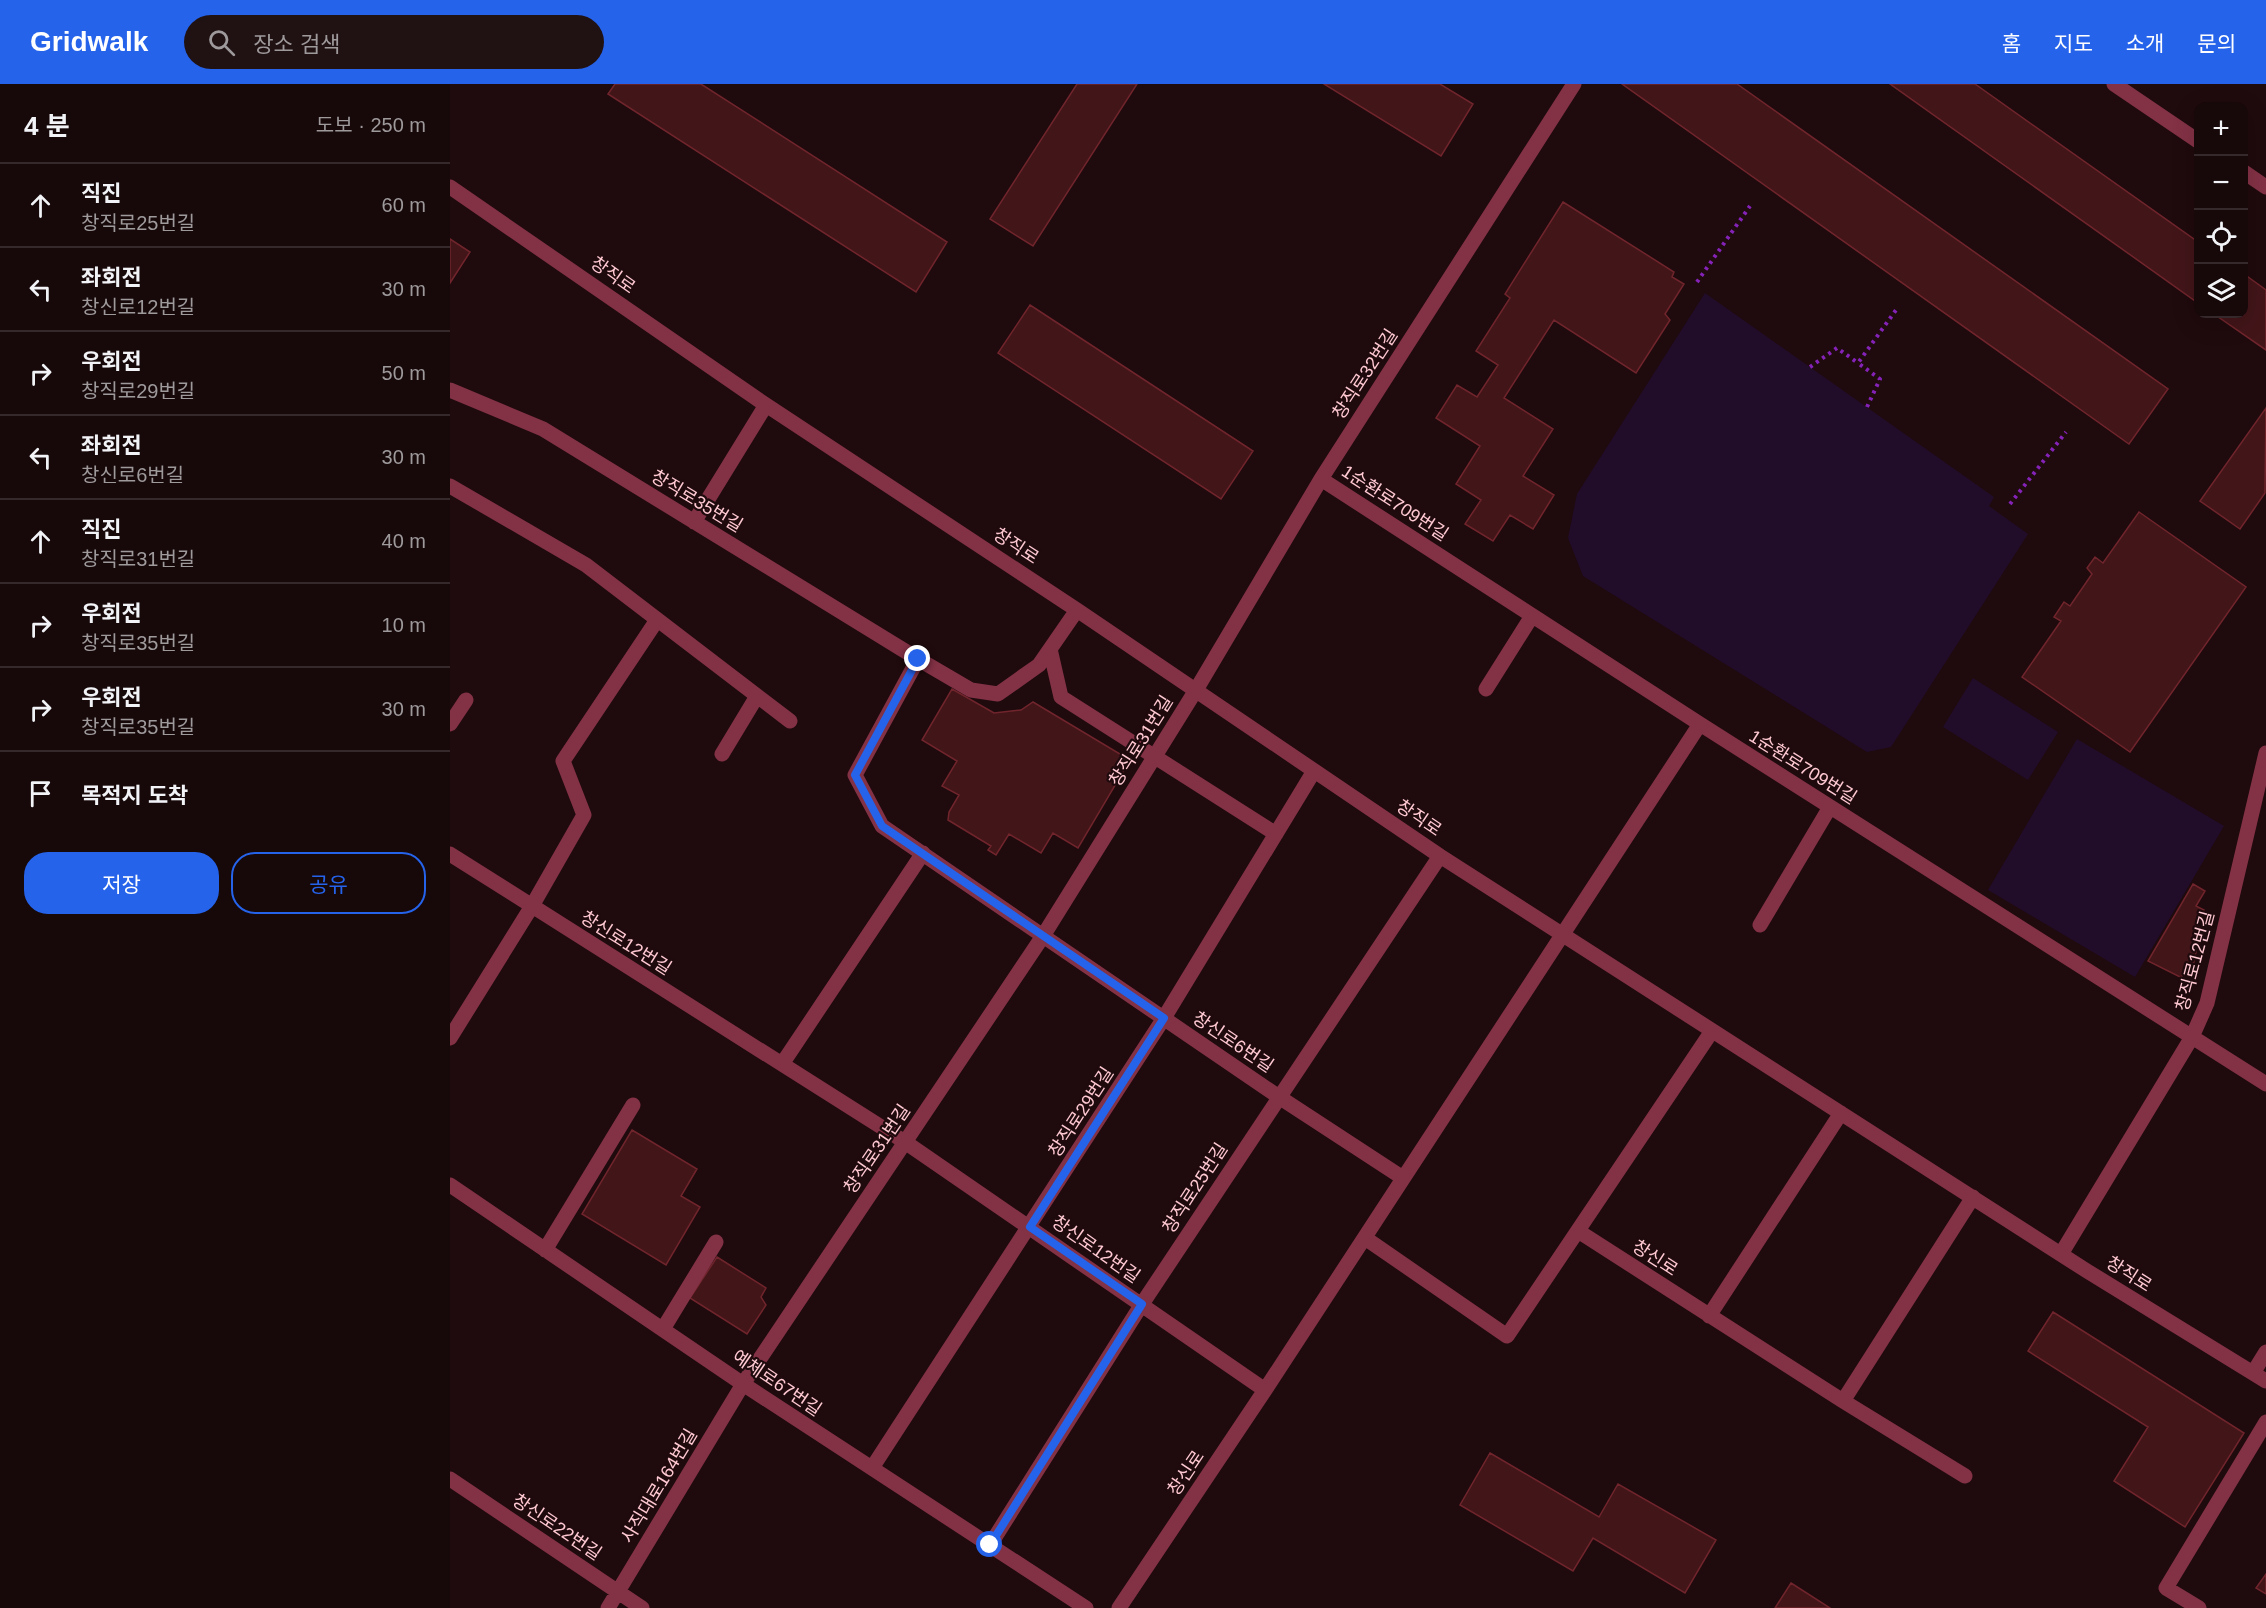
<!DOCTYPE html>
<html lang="ko">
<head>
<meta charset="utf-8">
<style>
	body { margin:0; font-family:Arial,"Noto Sans KR",sans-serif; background:#201113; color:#f1f3f6 }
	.controls { position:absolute; right:18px; top:18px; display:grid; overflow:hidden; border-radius:12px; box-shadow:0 6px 24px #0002 }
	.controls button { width:54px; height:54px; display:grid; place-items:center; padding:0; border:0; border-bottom:2px solid #36292b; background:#17080a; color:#f1f3f6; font:30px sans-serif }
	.stop { position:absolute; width:18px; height:18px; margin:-14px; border:4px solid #2563eb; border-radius:50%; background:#fff }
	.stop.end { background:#2563eb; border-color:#fff; box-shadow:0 2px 6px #0008 }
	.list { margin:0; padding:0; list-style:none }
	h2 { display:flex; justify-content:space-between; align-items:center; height:78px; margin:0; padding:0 24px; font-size:26px }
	h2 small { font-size:20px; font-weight:400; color:#9e9a9c }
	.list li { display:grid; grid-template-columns:39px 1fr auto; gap:18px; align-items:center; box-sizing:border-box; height:84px; padding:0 24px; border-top:2px solid #36292b }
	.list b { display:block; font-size:22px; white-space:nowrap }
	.list p { margin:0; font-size:20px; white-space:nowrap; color:#9e9a9c }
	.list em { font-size:20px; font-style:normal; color:#9e9a9c }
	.actions { display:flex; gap:12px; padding:18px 24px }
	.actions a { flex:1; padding:14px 0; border:2px solid #2563eb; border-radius:24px; text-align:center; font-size:21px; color:#2563eb }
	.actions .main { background:#2563eb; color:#fff }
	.icon { flex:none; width:33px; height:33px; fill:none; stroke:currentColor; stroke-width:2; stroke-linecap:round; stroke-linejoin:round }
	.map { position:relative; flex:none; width:1816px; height:1524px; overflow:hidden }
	header { display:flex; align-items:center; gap:36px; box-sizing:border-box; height:84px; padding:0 30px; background:#2563eb; color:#fff }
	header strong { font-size:28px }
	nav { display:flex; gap:33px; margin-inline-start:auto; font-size:21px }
	.search { width:420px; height:54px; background:#201113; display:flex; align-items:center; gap:15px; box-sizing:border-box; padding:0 21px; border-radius:33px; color:#9e9a9c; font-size:22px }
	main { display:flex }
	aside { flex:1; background:#17080a }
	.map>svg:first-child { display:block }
</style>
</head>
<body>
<header>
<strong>Gridwalk</strong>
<div class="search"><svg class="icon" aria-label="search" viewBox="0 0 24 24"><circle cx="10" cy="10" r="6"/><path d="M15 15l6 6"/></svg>장소 검색</div>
<nav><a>홈</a><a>지도</a><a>소개</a><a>문의</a></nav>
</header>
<main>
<aside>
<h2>4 분<small>도보 · 250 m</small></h2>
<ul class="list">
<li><svg class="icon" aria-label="ahead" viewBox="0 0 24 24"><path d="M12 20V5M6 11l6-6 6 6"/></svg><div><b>직진</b><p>창직로25번길</p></div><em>60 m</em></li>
<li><svg class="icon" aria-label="left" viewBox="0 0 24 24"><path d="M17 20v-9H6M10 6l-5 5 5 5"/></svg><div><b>좌회전</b><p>창신로12번길</p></div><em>30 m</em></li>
<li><svg class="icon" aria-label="right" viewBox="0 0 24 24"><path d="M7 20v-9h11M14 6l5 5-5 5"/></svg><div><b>우회전</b><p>창직로29번길</p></div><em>50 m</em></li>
<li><svg class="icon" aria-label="left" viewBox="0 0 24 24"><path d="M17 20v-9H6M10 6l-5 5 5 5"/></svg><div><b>좌회전</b><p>창신로6번길</p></div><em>30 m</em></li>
<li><svg class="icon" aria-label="ahead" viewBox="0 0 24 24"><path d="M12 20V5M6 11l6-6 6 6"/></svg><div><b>직진</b><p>창직로31번길</p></div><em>40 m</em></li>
<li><svg class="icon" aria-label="right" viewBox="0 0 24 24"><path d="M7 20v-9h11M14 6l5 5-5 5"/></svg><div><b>우회전</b><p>창직로35번길</p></div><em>10 m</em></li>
<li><svg class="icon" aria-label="right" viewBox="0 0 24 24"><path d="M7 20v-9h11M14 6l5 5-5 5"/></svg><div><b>우회전</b><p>창직로35번길</p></div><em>30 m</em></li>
<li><svg class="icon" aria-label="arrive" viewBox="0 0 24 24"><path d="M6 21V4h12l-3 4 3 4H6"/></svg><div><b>목적지 도착</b></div></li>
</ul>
<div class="actions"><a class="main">저장</a><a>공유</a></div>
</aside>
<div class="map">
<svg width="1816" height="1524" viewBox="0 0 1816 1524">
	<rect width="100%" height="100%" fill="#1f0a0d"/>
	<path fill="#210d2a" d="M1255,209L1544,413L1539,422L1578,450L1441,663L1417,668L1133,492L1118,454L1127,410Z
		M1523,594L1608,648L1578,696L1493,643Z
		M1627,655L1774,742L1685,893L1538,806Z"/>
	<path fill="#421519" stroke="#70252c" stroke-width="1.5" d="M165,0H251L497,158L466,208L158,10Z
		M627,0H687L583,162L540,135Z
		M874,0H990L1023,20L991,72Z
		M1172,0H1287L1718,305L1679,360Z
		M1440,0H1525L1748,158V219Z
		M1113,118L1224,188L1222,193L1234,200L1215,230L1220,236L1186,289L1104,236L1054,314L1103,345L1073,392L1104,411L1083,445L1060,431L1043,457L1015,440L1031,416L1006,400L1030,362L986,334L1007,301L1027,313L1048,281L1026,267L1060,214L1055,210Z
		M0,155L20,168L0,199Z
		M1794,190L1816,206V266L1764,230H1794Z
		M580,221L803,367L771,415L548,269Z
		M1816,324L1815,409L1790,445L1750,417Z
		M1689,428L1796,503L1680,668L1572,593L1611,537L1604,533L1614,518L1620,522L1642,490L1637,484L1645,473L1653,479Z
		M502,605L544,629L571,626L583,618L680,676L628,764L603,749L591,769L559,750L546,771L538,766L541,762L498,736L499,728L509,711L492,702L507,677L472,656Z
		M1743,800L1755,807L1746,822L1754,826L1745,842L1751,844L1742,887L1730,893L1698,877Z
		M182,1046L247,1085L231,1112L250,1123L216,1181L132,1130Z
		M267,1173L316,1204L311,1213L316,1221L297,1250L240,1214Z
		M1603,1228L1794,1349L1735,1443L1664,1397L1698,1343L1578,1267Z
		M1040,1369L1149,1433L1168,1400L1266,1456L1235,1509L1143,1454L1123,1487L1010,1421Z
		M1816,1490V1510L1806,1504Z
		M1341,1499L1380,1524H1325Z"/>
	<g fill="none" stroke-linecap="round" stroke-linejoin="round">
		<path stroke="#8523b9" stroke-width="4" stroke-dasharray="3 4.5" stroke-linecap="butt" d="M1247,198L1300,122
			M1360,283L1387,264L1408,279
			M1417,323L1430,295L1408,279L1446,226
			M1560,420L1616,348"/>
		<path stroke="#833145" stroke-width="15" d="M1664,0L1748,57
			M1794,88L1816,103
			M0,103L316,321L627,526L990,772L1637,1187L1816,1297
			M0,306L93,345L468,575L405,691L432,742L829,1013L953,1094
			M871,395L1250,640L1816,1000
			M0,402L136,481L340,637
			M244,438L316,321
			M600,565L611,613L826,750
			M468,575L521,606L548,610L589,581L627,526
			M1036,605L1082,532
			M0,640L16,616
			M272,670L307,612
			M0,770L455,1058L815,1306
			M1310,841L1380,723
			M0,954L82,822L134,731L113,677L207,536
			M332,980L473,769
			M0,1101L293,1300L636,1524
			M1128,1147L1393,1317L1515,1392
			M915,1154L1057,1252L1262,947
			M95,1166L183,1021
			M1611,1170L1742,953L1757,919L1816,669
			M1259,1232L1391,1029
			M213,1245L266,1158
			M1803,1289L1816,1268
			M1393,1317L1523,1113
			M422,1384L714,934L864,687
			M0,1395L192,1524
			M540,1461L692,1220L990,772
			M158,1524L293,1300L593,852L746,606L871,395L1124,0
			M669,1524L815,1306L1250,640
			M1749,1524L1716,1504L1816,1338"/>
	</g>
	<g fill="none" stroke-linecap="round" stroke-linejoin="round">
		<path stroke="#2563eb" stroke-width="8" d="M468,575L405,691L432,742L714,934L580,1143L692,1220L540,1461"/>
	</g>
	<g text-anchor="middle" stroke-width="4.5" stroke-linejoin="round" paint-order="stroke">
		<g font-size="18" fill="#ffc9d2" stroke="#1f0a0d">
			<text transform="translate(163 191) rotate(35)" y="6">창직로</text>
			<text transform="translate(915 290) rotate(-57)" y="6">창직로32번길</text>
			<text transform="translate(247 417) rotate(31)" y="6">창직로35번길</text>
			<text transform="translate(945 419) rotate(33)" y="6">1순환로709번길</text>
			<text transform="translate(566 462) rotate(33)" y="6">창직로</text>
			<text transform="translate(691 657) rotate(-58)" y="6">창직로31번길</text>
			<text transform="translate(1353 683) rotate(32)" y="6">1순환로709번길</text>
			<text transform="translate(969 734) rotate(34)" y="6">창직로</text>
			<text transform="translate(176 859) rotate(32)" y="6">창신로12번길</text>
			<text transform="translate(1745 877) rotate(-75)" y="6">창직로12번길</text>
			<text transform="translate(783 958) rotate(34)" y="6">창신로6번길</text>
			<text transform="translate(631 1028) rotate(-57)" y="6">창직로29번길</text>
			<text transform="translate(427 1065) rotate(-56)" y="6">창직로31번길</text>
			<text transform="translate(745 1104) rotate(-57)" y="6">창직로25번길</text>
			<text transform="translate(646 1165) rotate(35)" y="6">창신로12번길</text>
			<text transform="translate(1205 1174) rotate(33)" y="6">창신로</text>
			<text transform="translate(1679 1190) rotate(32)" y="6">창직로</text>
			<text transform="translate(327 1299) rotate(34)" y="6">예체로67번길</text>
			<text transform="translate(736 1389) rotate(-56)" y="6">창신로</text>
			<text transform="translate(209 1402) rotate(-59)" y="6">사직대로164번길</text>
			<text transform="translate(107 1443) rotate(34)" y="6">창신로22번길</text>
		</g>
	</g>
</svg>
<div class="controls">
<button>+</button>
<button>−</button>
<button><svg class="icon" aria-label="locate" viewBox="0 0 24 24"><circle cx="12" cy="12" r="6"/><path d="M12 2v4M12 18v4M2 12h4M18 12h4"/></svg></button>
<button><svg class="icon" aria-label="layers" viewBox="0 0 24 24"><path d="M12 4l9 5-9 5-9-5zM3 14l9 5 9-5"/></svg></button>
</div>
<div class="stop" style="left:540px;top:1461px"></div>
<div class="stop end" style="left:468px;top:575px"></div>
</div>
</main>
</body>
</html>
